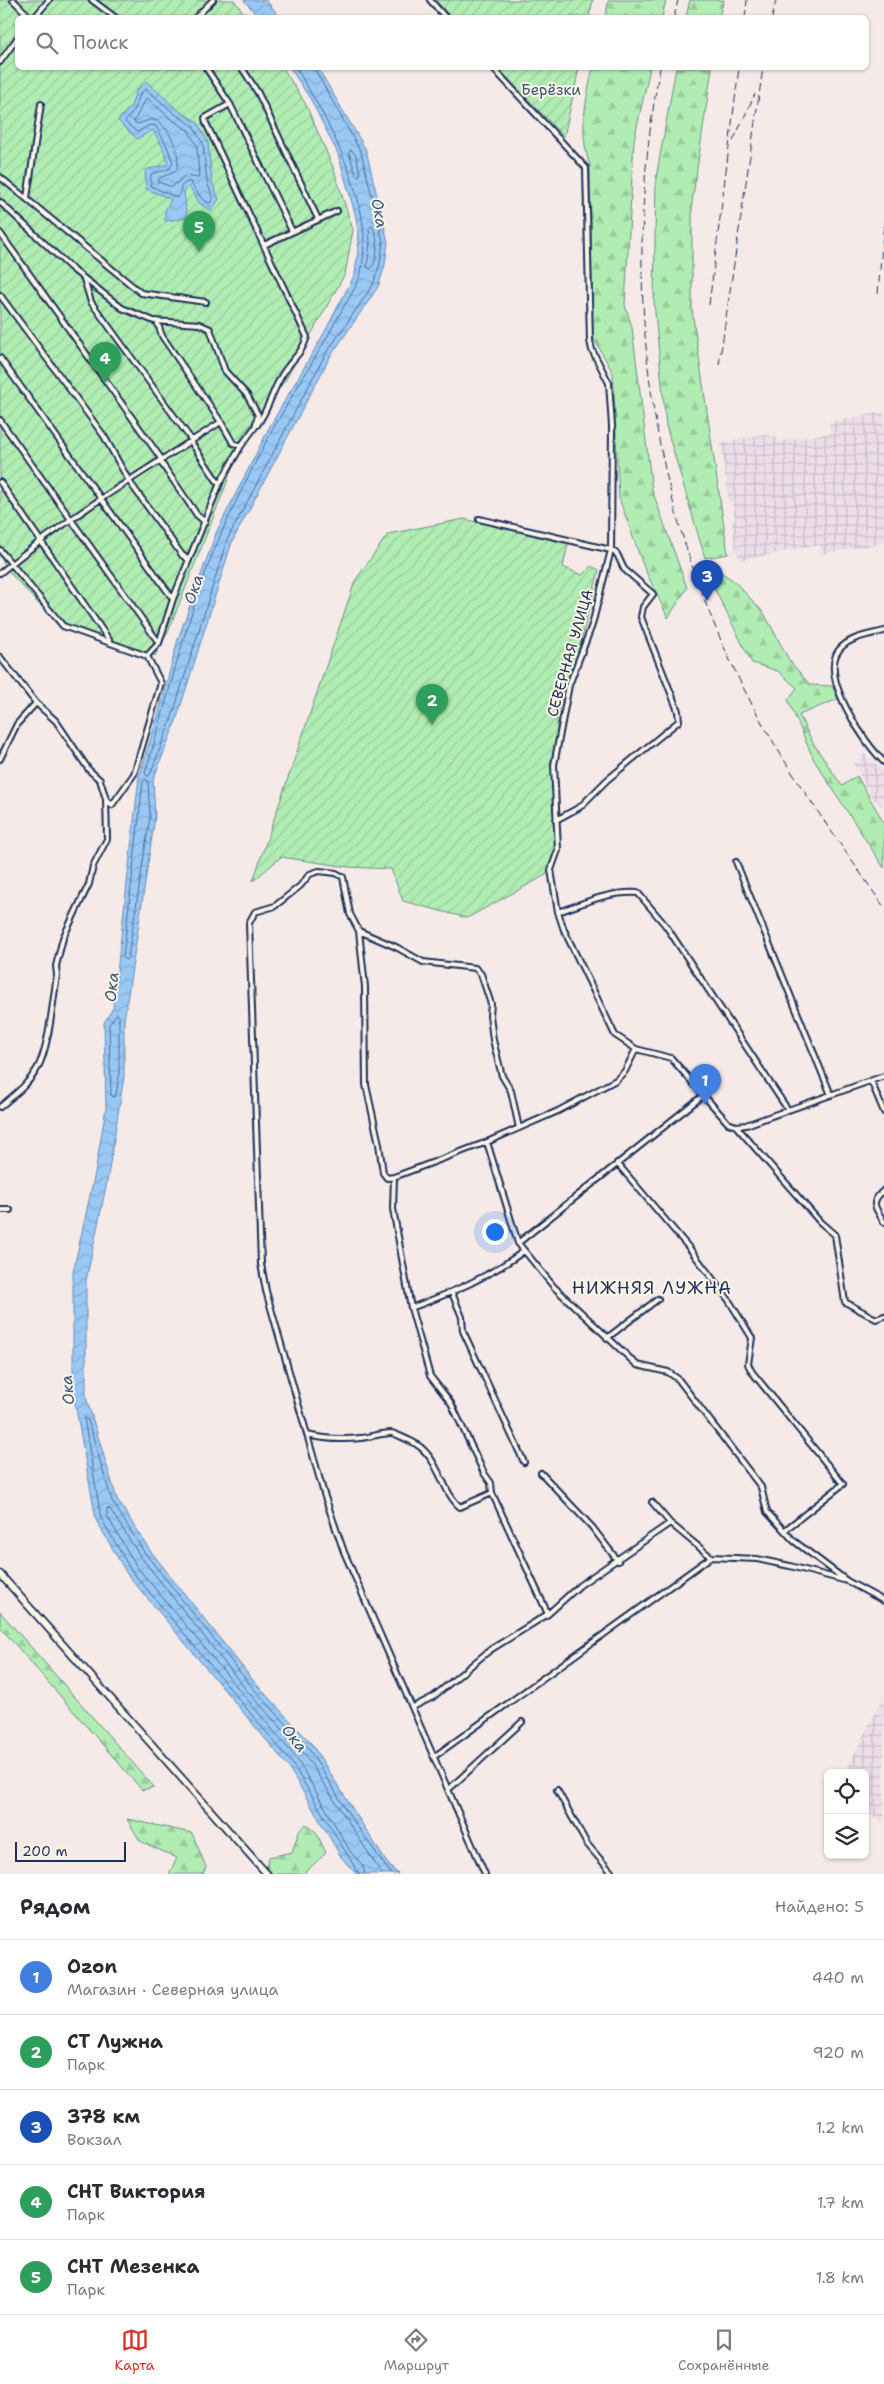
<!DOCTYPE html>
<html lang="ru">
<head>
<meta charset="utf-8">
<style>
	body { margin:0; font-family:"Shantell Sans",sans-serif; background:#f2f2f3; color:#2b2b33 }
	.controls { position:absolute; right:15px; bottom:15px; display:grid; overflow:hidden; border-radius:8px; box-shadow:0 1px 4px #0004 }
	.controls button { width:45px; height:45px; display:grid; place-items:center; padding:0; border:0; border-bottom:1px solid #e1e1e2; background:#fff; color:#2b2b33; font:25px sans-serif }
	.scale { position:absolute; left:15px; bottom:12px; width:111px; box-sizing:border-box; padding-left:5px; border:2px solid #1b2f5e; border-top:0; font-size:14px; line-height:18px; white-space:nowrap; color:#1b2f5e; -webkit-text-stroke:4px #fcf5e5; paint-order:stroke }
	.you { position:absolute; left:494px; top:1231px; width:18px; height:18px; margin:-12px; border:4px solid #fff; border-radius:50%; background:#1a73e8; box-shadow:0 0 0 8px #1a73e833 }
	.badge { display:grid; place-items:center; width:32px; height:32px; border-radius:50%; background:#d93025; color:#fff; font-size:16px; font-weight:700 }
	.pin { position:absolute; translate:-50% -41px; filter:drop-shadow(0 1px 2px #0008) }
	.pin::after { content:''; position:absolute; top:26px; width:18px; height:15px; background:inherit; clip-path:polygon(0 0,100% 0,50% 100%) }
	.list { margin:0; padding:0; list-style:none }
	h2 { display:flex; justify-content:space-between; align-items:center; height:65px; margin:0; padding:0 20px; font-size:21px }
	h2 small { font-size:16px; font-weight:400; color:#7c7c81 }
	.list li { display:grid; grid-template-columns:32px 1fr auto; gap:15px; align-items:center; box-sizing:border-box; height:75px; padding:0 20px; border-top:1px solid #e1e1e2 }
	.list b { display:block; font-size:19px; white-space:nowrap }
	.list p { margin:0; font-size:16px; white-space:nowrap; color:#7c7c81 }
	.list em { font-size:16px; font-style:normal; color:#7c7c81 }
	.icon { flex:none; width:28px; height:28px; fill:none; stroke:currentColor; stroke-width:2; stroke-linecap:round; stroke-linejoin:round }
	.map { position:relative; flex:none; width:884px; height:1874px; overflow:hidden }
	.search { position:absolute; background:#fff; box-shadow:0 1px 4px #0004; left:15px; right:15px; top:15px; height:55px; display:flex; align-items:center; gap:12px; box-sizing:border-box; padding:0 18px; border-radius:8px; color:#7c7c81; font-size:19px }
	.sheet { height:440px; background:#fff }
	nav { display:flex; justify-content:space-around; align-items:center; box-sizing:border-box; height:70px; border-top:1px solid #e1e1e2; background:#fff; font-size:14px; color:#7c7c81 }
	nav a { display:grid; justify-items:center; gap:2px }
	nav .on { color:#d93025 }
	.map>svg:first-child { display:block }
</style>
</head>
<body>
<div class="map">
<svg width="884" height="1874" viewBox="0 0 884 1874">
	<defs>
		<pattern id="industrial-grid" width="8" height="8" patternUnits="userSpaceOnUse" patternTransform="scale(1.25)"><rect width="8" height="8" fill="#ecdde9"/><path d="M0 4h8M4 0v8" fill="none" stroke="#cabeca"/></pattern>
		<pattern id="forest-firs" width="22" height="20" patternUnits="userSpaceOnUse" patternTransform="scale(1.25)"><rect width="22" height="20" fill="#b1edb3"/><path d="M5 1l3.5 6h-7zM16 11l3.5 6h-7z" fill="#98cc9c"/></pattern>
		<pattern id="garden-furrows" width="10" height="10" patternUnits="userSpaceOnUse" patternTransform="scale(1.25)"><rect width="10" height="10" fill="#b1edb3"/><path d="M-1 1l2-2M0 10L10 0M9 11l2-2" fill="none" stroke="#98cc9c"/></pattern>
		<pattern id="water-waves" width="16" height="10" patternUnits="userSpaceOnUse" patternTransform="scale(1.25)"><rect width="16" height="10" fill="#99c8f4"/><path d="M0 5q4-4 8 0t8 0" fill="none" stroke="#83acd4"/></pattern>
	</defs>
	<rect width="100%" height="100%" fill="#f5eae7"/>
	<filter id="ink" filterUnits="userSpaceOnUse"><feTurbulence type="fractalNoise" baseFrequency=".02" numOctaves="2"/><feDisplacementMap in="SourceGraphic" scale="10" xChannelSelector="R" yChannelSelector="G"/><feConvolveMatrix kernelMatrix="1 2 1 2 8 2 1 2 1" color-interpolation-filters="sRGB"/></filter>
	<g filter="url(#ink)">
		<path fill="url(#industrial-grid)" d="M884,412V543L822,554L820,545L741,560L736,552L732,521L735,520L732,502H729L721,443L763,434L777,437L778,442L831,433L829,422Z
			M864,754L884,771V803L881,806L871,796L854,764Z
			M884,1695V1822L865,1811V1773H845Z"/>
		<path fill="url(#forest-firs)" stroke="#668e88" d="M609,0H666L662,17H605Z
			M690,0H724L719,17H686Z
			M593,68H650L634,140L625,305L632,327L652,490L687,588L668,618L643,565L619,498L613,373L593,337L590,165C578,133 586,99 593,68Z
			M676,68H712L692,202V310L728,554L705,558L666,426L654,302L656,178Z
			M713,567L734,581L764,613L789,660L810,685L832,686L838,699L799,715L813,743L842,786L857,776L884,823V868L814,760L788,700L797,688L778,671L752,663L709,578Z
			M0,1612L154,1787L142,1790L0,1627Z
			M127,1819L192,1833L206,1867L203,1874H169L177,1858L140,1841Z
			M306,1824L316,1832L326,1853L303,1874H273L266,1867L269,1857L292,1852L299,1831Z"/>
		<path fill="url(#garden-furrows)" stroke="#668e88" d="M0,0H234L247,17L18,18V68H283L305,103L333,167L353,230L345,274L286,379L241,438L226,485L168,632L155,656L62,629L11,574L0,557Z
			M435,0H593L589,17L452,18Z
			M498,68H579L564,137Z
			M464,519L568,544L563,567L582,575L591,566L599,570L578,653L563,691L557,717V733L551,761L555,848L546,875L467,918L403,901L391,869L348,867L281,857L253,881L355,581L388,534Z"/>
		<path fill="url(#water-waves)" stroke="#678bb8" d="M244,0H266L280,17H258Z
			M290,68H318L366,150L388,242L385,265L378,287L330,357L232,542L176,721L153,780L155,817L124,1021V1077L107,1182L86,1281V1397L117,1499L149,1549L256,1684L311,1743L387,1863L398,1874H356L341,1857L288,1766L127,1574L96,1520L73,1392V1272L95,1173L106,1108L104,1023L113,1008L139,776L159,712L178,639L216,533L270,426L323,335L355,274L359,241L356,217L338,154L311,100Z
			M146,81L178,110L197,122L208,142L212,182L219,199L211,211L200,204L189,186L184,192L187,218L165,221V211L171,199L146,189L145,170L168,164L163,148L153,130L137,139L118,121L131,106L136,91Z"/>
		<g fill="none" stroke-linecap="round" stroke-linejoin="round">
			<path stroke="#4d6c9a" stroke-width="1" d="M296,68C324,112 365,189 364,242C364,252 363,267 360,276C356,288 348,299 342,310C321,350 296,388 274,427C255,462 237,498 221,534C187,611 170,694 145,773L147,776L150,775L171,720L227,540L325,355L373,285L380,263L383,242L361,152L314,68
				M146,89L175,114L193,126L203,144L207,182L213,198L210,203L203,200L190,182C178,182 182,193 177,198L151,186V174L169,169L173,163L167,146L156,126L150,125L137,132L125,122L135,109L140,94Z
				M147,98L171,119L188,130L197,146L199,178L184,176L172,187L158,182L159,178L175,172C185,158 168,122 152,119L138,124L134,122Z
				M351,150L356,155L360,173L359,176L356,175L349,153Z
				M372,226C379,236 379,261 370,269L367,267L370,242L369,229Z
				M146,780L148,782L150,817L128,958L125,960L123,957L143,782Z
				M117,1014L119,1016V1076L116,1095L113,1097L111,1095L109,1025Z
				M359,1874L292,1763L131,1570L101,1518L84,1418L88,1420L112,1501L144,1552L252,1687L307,1746L352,1819L391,1874
				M365,1874L363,1866L350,1851L297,1759L137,1567L107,1516V1508L110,1509L140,1556L187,1615L247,1691L302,1750L382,1874"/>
			<g stroke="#1b2f5e" stroke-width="8">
				<path id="street" d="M13,0L31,18
					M92,0L116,18
					M430,0L446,18
					M34,18L49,0
					M195,18L213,0
					M0,62L18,37
					M206,68L230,104L292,231
					M242,68L258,93L318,219
					M493,68L586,168L590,341L592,350L609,383L612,426L611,550L592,625L569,685L554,765L558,850L551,870L558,912L564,930L615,1035L636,1049L671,1058L728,1123L736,1126L746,1125L884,1076
					M230,104L205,118L206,123L307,337C301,354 296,355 286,369C273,386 270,408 257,425
					M0,177L141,293L206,302
					M27,198L41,104
					M0,202L72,269L122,308L154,321L199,324L210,329L225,371L247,395L258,415L255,427L241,446
					M0,233L160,457V461L197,515L205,522
					M264,245L337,211
					M84,279L91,302L190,438L193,445L217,481L220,483
					M0,295L104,436L129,481L182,555L189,560
					M0,358L173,599
					M0,420L159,643
					M0,482L109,640
					M479,519L611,550L617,554L624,569L653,594L643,607L641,617L678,711L679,721L607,780L580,807L556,820
					M0,550L63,626L147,656L161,683L134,774L112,805L106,799L100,780L89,770L56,721L36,703L0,657
					M0,573C69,516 146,470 221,422
					M884,631C869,635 849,637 839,650C819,676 864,743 884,762
					M147,656L159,643L173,599L220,483L241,446L233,443L221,422L162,336L157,321
					M0,759L17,724L36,703
					M736,862L831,1095
					M558,912C585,903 609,891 638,893L666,926L788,1110
					M359,931L396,947L423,962L475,968L481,974L491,1004L490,1015L493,1040L502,1076L511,1091L519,1128
					M871,1081L884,1112
					M0,1107C14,1095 28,1085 37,1069C49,1049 53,999 57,975L56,966L63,938L89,884L93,866L107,839L106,799
					M736,1126L820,1222L835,1235L845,1302L876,1319L884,1316
					M487,1142L518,1243L554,1287L637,1365L668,1372L678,1379L761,1487L767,1512L794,1541L847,1581
					M617,1163L690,1249L728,1299L752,1338L748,1364L752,1372L843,1484L785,1530
					M884,1190C869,1203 875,1207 884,1222
					M0,1210H10
					M518,1243L705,1094
					M452,1293L462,1317L463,1331L524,1462
					M411,1308C451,1293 489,1277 524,1251
					M607,1338L658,1299
					M307,1435C324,1439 343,1440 361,1438C371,1437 381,1433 391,1433C394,1433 413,1442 416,1444C439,1458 442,1492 460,1507L492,1493L491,1483L484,1473L451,1403L430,1376L411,1308L393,1209L394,1177
					M541,1473L592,1527L618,1561
					M492,1493L548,1614
					M652,1502L670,1523L711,1557L757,1559L790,1566L847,1581L884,1601
					M413,1707L433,1697L490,1650L548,1614L580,1585L670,1523
					M435,1756L711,1557
					M449,1789L522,1722
					M557,1790L587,1844L613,1874
					M485,1874L344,1552L324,1494L266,1291L261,1264L249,923L255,912L275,906L300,886L310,874L319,871L336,873L343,877L350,914L359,931L365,987L366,1085L379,1144L383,1173L387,1178L394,1177L487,1142L558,1111L616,1080L625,1071L636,1049"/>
			</g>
			<g stroke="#1b2f5e" stroke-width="9">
				<path id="primary" d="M0,1574L267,1874"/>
			</g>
			<use href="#street" stroke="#fcf5e5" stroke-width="4"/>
			<use href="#primary" stroke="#fcf5e5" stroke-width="5.5"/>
			<path stroke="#1b2f5e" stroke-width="1" stroke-dasharray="8 4" stroke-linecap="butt" d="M674,18L678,0
				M745,18L747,0
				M772,18L776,0
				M660,68C620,278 646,495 743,687C782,765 835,836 884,907
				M733,141L755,94
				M878,294L884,221
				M709,305L739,68
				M719,365L763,68"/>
		</g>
	</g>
	<g text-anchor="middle" stroke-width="4" stroke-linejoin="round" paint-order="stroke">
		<g font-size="15" fill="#39556f" stroke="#fcf5e5">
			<text x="551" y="95">Берёзки</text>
		</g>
		<g font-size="15" fill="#1b2f5e" stroke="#fcf5e5">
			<text transform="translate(570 653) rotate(-74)" y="5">СЕВЕРНАЯ УЛИЦА</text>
		</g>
		<g font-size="16" font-style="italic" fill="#3a5584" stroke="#fcf5e5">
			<text transform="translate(380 213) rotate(79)" y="6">Ока</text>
			<text transform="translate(193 589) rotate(-71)" y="6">Ока</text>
			<text transform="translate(111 987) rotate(-84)" y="6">Ока</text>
			<text transform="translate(67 1390) rotate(-95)" y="6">Ока</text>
			<text transform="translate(295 1738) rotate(52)" y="6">Ока</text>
		</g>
		<g font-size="18" letter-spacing="1" fill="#1b2f5e" stroke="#fcf5e5">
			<text x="652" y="1294">НИЖНЯЯ ЛУЖНА</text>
		</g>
	</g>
</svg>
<div class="controls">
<button><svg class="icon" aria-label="locate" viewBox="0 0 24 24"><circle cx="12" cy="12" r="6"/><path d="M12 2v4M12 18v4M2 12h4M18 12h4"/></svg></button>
<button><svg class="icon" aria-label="layers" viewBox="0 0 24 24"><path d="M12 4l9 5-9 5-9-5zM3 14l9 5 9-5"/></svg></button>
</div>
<div class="scale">200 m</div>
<div class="you"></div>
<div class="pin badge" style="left:705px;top:1105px;background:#3f7fe0">1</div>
<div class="pin badge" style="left:432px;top:725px;background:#2e9e5b">2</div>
<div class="pin badge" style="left:707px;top:601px;background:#1a4fb4">3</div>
<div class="pin badge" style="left:105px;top:383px;background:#2e9e5b">4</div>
<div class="pin badge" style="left:199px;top:252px;background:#2e9e5b">5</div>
<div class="search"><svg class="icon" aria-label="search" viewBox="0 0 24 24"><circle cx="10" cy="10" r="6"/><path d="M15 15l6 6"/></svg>Поиск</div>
</div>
<section class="sheet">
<h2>Рядом<small>Найдено: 5</small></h2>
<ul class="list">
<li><span class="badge" style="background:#3f7fe0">1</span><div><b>Ozon</b><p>Магазин · Северная улица</p></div><em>440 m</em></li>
<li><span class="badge" style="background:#2e9e5b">2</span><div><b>СТ Лужна</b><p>Парк</p></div><em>920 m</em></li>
<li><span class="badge" style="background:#1a4fb4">3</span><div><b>378 км</b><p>Вокзал</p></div><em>1.2 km</em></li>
<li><span class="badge" style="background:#2e9e5b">4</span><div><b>СНТ Виктория</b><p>Парк</p></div><em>1.7 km</em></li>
<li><span class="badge" style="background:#2e9e5b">5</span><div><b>СНТ Мезенка</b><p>Парк</p></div><em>1.8 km</em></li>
</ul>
</section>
<nav>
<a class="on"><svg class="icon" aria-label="map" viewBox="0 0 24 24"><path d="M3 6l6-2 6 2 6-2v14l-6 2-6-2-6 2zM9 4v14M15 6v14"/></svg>Карта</a>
<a><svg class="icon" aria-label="directions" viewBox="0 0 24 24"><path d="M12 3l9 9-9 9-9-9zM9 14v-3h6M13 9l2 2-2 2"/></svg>Маршрут</a>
<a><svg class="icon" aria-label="saved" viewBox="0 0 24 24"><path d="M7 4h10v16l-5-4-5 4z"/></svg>Сохранённые</a>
</nav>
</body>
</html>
